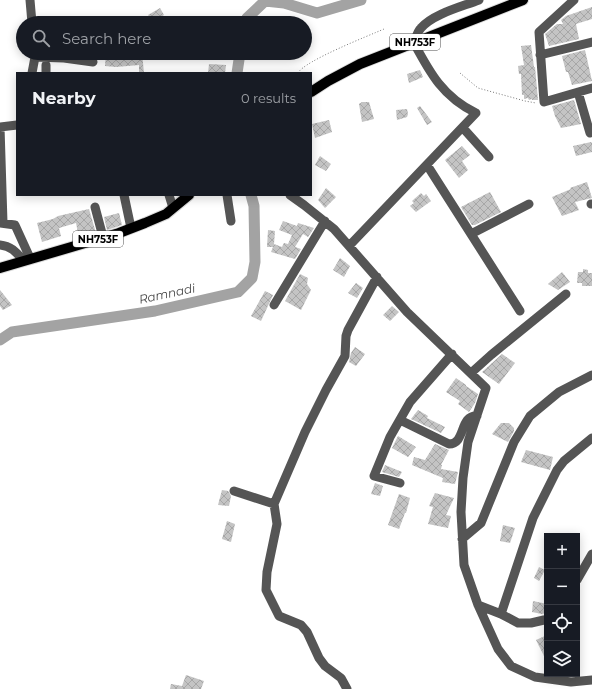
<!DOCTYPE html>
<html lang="en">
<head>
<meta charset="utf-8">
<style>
	body { margin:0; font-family:Montserrat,sans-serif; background:#20242c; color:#f1f3f6 }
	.controls { position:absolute; right:12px; bottom:12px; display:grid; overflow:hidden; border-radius:0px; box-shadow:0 2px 10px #0003 }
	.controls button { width:36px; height:36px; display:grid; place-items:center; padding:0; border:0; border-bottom:1px solid #363941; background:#171b24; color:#f1f3f6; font:20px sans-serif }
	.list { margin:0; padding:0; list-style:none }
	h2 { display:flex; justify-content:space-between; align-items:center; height:52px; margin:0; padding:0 16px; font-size:17px }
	h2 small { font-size:13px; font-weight:400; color:#9ea1a6 }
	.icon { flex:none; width:22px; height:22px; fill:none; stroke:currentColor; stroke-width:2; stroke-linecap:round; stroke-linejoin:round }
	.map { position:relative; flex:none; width:592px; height:689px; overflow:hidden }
	.search { position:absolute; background:#171b24; box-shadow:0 2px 10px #0003; left:16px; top:16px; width:296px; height:44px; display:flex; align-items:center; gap:10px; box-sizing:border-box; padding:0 14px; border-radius:22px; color:#9ea1a6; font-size:15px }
	.panel { position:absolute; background:#171b24; box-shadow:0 2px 10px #0003; left:16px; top:72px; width:296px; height:124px; border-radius:0px }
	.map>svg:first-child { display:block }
</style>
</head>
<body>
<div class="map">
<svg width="592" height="689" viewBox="0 0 592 689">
	<defs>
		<pattern id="building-cross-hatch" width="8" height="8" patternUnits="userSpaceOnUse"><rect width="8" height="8" fill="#c4c4c4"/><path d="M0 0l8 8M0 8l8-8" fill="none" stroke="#a7a7a7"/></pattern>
	</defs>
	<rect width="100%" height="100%" fill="#fff"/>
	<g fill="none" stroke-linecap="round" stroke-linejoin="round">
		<path stroke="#a3a3a3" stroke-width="11" d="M246,23L247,18L265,1L284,3L317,13L361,0
			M237,73L240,53
			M0,340L12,332L155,311L238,292L252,278L255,262L254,206L251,195"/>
	</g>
	<path fill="url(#building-cross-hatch)" d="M592,7V19L576,24L579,39L549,46L545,34L557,24H563L561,20L566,16Z
		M160,8L164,15L153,22L148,15Z
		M531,45L534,67H535L538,100H532V99L529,100L528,98L524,99V95H522L521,74H519L518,66L524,65L521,46Z
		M585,50L592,81L572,85L568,72H566L562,56Z
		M106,53H116V55L142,53L144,73H139V65L116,67L105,66Z
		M209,64L226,65L225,73H208Z
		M420,70L423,77L409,83L407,74Z
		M574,100L581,124L561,128L555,116L552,106Z
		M362,102H369L374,119L362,122L359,104Z
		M420,106L432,122L427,125L417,108Z
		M407,109L408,114L407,117L397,120L396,110Z
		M329,120L332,132L315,138L312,124Z
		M591,142L592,143V152L576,156L573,146Z
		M462,146L470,155L462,161L468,170L459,178L445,160Z
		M320,156L331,164L326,171L315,165Z
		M587,182L592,198L575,202L579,210L562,216L552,197L571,189L570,188Z
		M326,188L336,197L325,208L318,200Z
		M490,192L501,212L475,225H472L461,207Z
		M421,193L424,196L426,194L431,201L416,212L410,206L414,203L412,201Z
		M89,209L96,233L79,238L76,223L59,228L61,236L42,242L37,223L53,219L58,216Z
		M119,213L122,225L107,230L104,217Z
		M283,221L297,226L298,223L314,228L308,237L303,234L295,247L301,249L295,259L271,252L273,247H267L268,230L275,231L274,244L282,247L284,243L288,244L292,235L279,230Z
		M340,258L350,266L344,277L333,270Z
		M583,269L588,270V273H592V286H582V283H577L578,272H583Z
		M562,272L570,282L558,290L548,284Z
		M300,274L308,278L307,284L311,290L301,310L285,301Z
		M356,283L363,288L357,298L348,293Z
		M0,290L12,305L3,310L0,306Z
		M265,291L273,295L261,321L251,316Z
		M392,306L399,312L390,321L383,315Z
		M355,347L365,354L356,366L349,362L351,353Z
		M502,354L515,363L499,384L482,372Z
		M456,378L466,385V386L478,394L475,403L469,412L458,404L460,401L446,392Z
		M418,410L428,416L427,418L445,427L441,433L411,419Z
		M501,423H509L514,428V431L508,442L492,434Z
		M398,436L416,447L408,457L392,448Z
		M435,444L449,450L441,465H442L441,469L458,472L455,484L442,482L443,478L412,465L414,457L425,460Z
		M526,450L553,457L550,470L521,462Z
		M385,465L402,472L399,477L382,472Z
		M375,483L383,486L380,496L371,494Z
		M222,490L228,491L231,496L229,506L218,505Z
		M435,493L454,498L446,515L451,516L448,528L428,524L433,507L429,506Z
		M399,494L410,498L406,513H405L399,529L388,525Z
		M227,521L235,524L231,542L222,539Z
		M503,525L515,528L510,543L500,541Z
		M539,567L545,570L539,581L534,578Z
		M533,601L547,604L546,613L542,614L532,612Z
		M547,635V662L536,640Z
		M186,675L204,681L201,689H170L171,684L182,686Z"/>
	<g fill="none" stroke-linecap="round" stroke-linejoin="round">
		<g stroke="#dbdbdb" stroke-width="12">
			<path id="major" d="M311,92L328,81L360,64L523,0
				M0,268L119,233L145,223L166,214L189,195"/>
		</g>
		<path stroke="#777" stroke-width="1" stroke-dasharray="1 2" stroke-linecap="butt" d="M298,73C304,61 368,36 384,29
			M460,73L478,88L525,101L536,103"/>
		<path stroke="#555" stroke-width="9" d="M30,0L32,23
			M574,0L539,32L544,102L592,88
			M35,53V57L64,58L93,62
			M540,55L592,42
			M32,73L35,57
			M46,73V65
			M578,92L590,133
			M463,128L489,157
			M427,165L520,311
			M124,195L131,228
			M169,195L173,208
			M227,195L231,221
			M290,195L304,205L334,229L407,312L486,388L468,442L463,478L461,512L464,565L478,605L498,649L511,666L535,677L571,682L592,680
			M591,204H592
			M95,207L103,237
			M0,223L15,225L30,258
			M3,223L0,127L17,125
			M471,234L529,204
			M0,245C11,246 16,252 23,260
			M349,246L476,113C443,97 430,73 414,43C416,38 417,32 421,28C433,14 461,7 479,0
			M274,305L325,221
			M471,373L491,355L566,294
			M400,420L449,444C466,444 459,415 477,416
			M400,483L374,476L390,437L410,402L452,354
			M234,491L274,504
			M462,539L481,523L514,442L530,416L559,392L592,375
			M577,580L592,554
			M478,605L501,614L518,623H531L544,620L547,619
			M501,614L533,518L557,470L564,461L592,438
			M347,689L341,678L325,666L319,658L307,632L301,625L279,616L266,590L267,572L277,524L274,504L305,432L326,390L345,356L346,336L348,330L377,277"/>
		<use href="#major" stroke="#000" stroke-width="10"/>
	</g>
	<g text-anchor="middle" stroke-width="3" stroke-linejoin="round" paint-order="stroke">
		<g fill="#fff" stroke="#4c4c4c" stroke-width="1">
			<rect x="390" y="34" width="50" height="16" rx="3"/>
			<rect x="73" y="231" width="50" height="16" rx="3"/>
		</g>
		<g font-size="10" font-weight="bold" fill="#000">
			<text x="415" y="46">NH753F</text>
			<text x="98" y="243">NH753F</text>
		</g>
		<g font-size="12" font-style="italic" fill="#444" stroke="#fff">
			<text transform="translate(167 294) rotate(-12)" y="4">Ramnadi</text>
		</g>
	</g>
</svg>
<div class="controls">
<button>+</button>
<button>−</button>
<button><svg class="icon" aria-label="locate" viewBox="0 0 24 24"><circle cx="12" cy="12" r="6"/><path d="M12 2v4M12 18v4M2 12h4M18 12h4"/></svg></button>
<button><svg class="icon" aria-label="layers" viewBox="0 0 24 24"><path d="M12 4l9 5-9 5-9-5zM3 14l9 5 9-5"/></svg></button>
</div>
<div class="search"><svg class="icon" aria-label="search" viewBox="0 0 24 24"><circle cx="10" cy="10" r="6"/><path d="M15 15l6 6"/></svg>Search here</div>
<section class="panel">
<h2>Nearby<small>0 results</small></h2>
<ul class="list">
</ul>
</section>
</div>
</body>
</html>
